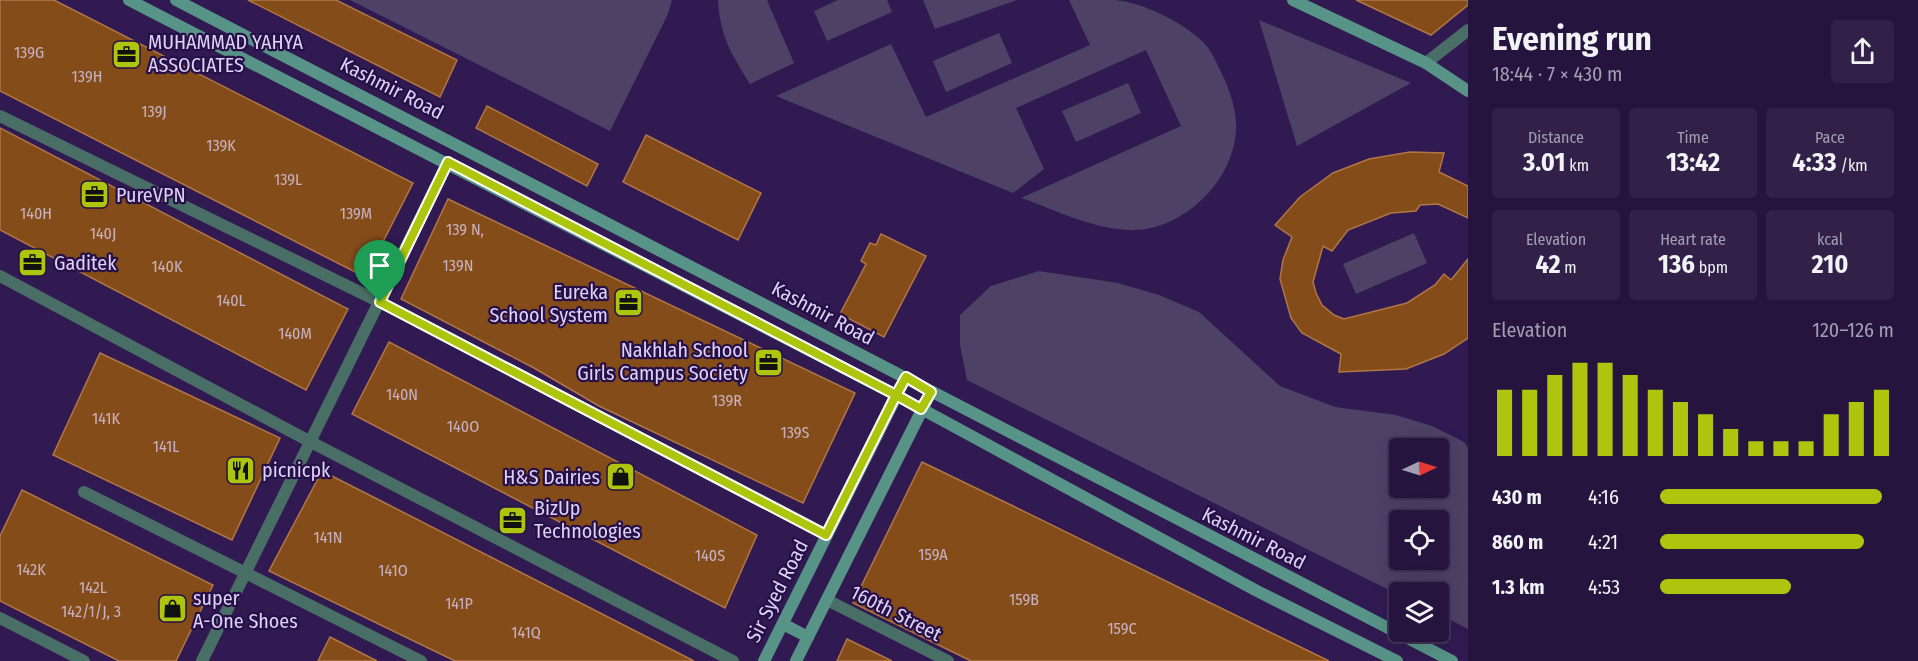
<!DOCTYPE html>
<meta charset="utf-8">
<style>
:root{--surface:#25143e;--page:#312149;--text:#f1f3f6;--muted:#a39eb0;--line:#423358;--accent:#adc60d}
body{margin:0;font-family:"Fira Sans Condensed",sans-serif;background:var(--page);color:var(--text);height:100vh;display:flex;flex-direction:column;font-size:22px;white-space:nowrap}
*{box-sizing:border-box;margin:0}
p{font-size:20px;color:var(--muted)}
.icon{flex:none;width:33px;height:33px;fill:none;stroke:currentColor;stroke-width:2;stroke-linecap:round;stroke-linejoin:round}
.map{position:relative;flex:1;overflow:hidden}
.sheet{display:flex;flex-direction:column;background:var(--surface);width:450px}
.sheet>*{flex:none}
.needle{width:39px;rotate:86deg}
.fabs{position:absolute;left:1389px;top:438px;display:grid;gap:12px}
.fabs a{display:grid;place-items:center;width:60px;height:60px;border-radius:6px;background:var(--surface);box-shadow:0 6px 24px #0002,0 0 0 2px var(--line);font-size:30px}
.pin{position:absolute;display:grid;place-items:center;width:51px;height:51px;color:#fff;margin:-62px -26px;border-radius:50% 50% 50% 0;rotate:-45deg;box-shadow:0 0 6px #0007}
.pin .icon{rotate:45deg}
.round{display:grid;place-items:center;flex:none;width:63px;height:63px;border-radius:6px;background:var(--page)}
.overview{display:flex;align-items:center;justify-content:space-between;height:102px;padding:0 24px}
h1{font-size:33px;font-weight:700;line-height:45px}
.figures{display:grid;grid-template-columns:repeat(3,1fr);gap:9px;height:102px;padding:6px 24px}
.figures div{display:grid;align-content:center;border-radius:6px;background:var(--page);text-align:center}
.figures b{font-size:26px;font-weight:700}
.figures small{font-size:16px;font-weight:400}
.figures p{font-size:16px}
.chart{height:168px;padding:12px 24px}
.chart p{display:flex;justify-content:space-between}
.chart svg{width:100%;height:108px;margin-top:6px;stroke:var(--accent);stroke-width:6}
ul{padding:0 24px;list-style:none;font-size:20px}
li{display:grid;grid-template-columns:96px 72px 1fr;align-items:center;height:45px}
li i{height:15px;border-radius:8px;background:var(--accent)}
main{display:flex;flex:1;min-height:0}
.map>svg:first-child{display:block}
.green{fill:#4d4166;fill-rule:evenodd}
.building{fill:#844c19;stroke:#b17646;stroke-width:1.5}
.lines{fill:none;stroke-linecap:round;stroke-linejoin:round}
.street{stroke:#496e65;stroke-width:12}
.secondary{stroke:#579487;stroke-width:12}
.route-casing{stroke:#fff;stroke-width:12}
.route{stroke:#adc60d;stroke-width:8}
.labels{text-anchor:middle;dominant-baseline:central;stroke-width:4.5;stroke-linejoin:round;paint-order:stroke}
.number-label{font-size:16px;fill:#c7b1c0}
.poi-label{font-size:20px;fill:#ddd3f7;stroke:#270f47;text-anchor:start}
.street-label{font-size:20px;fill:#ddd3f7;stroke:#270f47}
</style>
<main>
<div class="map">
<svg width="1468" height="661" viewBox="0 0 1468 661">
<rect width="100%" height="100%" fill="#311a52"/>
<g class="green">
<path d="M350,0H672L668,14L610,131Z"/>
<path d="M718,0H767L794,63L750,84C731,54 720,36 718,0Z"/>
<path d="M838,0H887L892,12L827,41L814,11Z"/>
<path d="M923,0H1017L935,29Z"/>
<path d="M1069,0C1084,0 1100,0 1115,0C1144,3 1183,22 1204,43C1212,51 1217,64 1222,74C1229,88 1235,106 1236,122C1239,177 1184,232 1130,230C1092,229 1056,210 1021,198L1181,126L1146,50L1016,108L1044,169L1013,193L776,96L891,44L926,117L1090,45Z"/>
<path d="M1259,20L1411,83L1297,146Z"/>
<path d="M999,33L1012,63L946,92L933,61Z"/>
<path d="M1128,83L1141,113L1076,142L1062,111Z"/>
<path d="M1414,233L1427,263L1356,294L1343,264Z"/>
<path d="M1039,271L1118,283L1159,295L1199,312L1280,386L1335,407L1396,415L1432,426L1464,442L1468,448V629L1439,614L1438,592L1399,595L967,380L960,345V315L991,286ZM1400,448H1438V488H1400ZM1400,520H1438V560H1400Z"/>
</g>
<g class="building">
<path d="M0,0H54L413,183L365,277L0,91Z"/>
<path d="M248,0H336L457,60L440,97Z"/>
<path d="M1356,0H1468V5L1431,35Z"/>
<path d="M487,106L598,164L587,186L476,128Z"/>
<path d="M0,128L348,309L306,390L0,230Z"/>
<path d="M646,135L761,193L738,240L623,182Z"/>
<path d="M1410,152L1444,153L1439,172L1468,186V218L1438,204L1420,205L1416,211L1391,213L1348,230L1332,251L1323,246L1313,282L1316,293L1322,305L1334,315L1344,319L1407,303L1435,285L1444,274L1451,280L1468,259V338L1444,354L1406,369L1339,372L1341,354L1302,333L1291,318L1280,279L1283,260L1292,237L1275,225L1300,197L1333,173L1369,159Z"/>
<path d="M448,199L855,393L803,503L599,406L534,368L401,299Z"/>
<path d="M881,234L926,256L884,337L840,314L866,264L861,261L870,243L876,245Z"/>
<path d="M389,342L757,535L725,608L352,414Z"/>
<path d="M100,353L280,438L232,540L53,455Z"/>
<path d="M922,462L1013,506L1329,661H971L853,603Z"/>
<path d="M322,471L387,504L694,661H455L269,571Z"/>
<path d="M22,490L213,585L176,661H119L0,601V536Z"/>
<path d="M330,637L377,661H318Z"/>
<path d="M847,639L892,661H837Z"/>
</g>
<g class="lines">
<g class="street">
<path d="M1426,63L1468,30"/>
<path d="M0,116L380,302L827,535"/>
<path d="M0,276L309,441L733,661"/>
<path d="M84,492L421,661"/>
<path d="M827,600L948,661"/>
<path d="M0,618L84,661"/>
<path d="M202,661L448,162"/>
</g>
<g class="secondary">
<path d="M129,0L896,395L1257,591L1397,661"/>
<path d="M176,0L1452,661"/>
<path d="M1293,0L1426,63L1468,91"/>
<path d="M783,624L808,637"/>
<path d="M764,661L906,377"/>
<path d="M796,661L931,392"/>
</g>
</g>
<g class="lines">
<defs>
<path id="route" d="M380,302L448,162L896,395L921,409L931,392L906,377L896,395L826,535L380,302"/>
</defs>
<use href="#route" class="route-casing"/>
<use href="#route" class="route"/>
</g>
<defs>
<symbol id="office-square" viewBox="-11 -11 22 22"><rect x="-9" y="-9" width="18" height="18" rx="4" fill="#adc60d" stroke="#270f47"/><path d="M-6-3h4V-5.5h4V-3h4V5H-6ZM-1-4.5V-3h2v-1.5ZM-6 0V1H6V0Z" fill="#111"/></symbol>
<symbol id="restaurant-square" viewBox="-11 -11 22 22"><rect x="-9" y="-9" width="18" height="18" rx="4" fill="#adc60d" stroke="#270f47"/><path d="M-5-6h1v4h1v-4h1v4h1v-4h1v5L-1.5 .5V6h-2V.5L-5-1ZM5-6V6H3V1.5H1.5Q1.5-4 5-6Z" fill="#111"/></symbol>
<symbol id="shop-square" viewBox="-11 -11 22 22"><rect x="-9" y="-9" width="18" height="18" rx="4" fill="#adc60d" stroke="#270f47"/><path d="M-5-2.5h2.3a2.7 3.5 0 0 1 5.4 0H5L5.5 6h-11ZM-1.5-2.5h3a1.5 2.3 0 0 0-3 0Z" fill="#111"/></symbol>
</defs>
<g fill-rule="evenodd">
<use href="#office-square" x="110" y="38" width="33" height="33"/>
<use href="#office-square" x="78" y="178" width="33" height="33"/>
<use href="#office-square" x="16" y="246" width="33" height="33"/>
<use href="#office-square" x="612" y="286" width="33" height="33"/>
<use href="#office-square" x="752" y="346" width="33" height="33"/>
<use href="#restaurant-square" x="224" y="454" width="33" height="33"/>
<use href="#shop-square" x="604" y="460" width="33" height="33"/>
<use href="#office-square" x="496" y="504" width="33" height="33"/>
<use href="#shop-square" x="156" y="592" width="33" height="33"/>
</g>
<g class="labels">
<g class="number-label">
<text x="29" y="52">139G</text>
<text x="87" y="76">139H</text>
<text x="154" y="111">139J</text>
<text x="221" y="145">139K</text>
<text x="288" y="179">139L</text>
<text x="36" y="213">140H</text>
<text x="356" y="213">139M</text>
<text x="465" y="229">139 N,</text>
<text x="103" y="233">140J</text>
<text x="458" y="265">139N</text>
<text x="167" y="266">140K</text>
<text x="231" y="300">140L</text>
<text x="295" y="333">140M</text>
<text x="402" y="394">140N</text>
<text x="727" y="400">139R</text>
<text x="106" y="418">141K</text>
<text x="463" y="426">140O</text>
<text x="795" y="432">139S</text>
<text x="166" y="446">141L</text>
<text x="328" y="537">141N</text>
<text x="933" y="554">159A</text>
<text x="710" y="555">140S</text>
<text x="31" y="569">142K</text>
<text x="393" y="570">141O</text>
<text x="93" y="587">142L</text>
<text x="1024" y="599">159B</text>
<text x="459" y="603">141P</text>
<text x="91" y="611">142/1/J, 3</text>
<text x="1122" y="628">159C</text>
<text x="526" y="632">141Q</text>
</g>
<g class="poi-label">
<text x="148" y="42">MUHAMMAD YAHYA<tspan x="148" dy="23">ASSOCIATES</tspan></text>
<text x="116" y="195">PureVPN</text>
<text x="54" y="263">Gaditek</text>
<text x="608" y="292" text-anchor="end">Eureka<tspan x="608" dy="23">School System</tspan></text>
<text x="748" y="350" text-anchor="end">Nakhlah School<tspan x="748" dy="23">Girls Campus Society</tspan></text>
<text x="262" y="470">picnicpk</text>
<text x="600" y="477" text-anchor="end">H&amp;S Dairies</text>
<text x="534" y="508">BizUp<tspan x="534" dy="23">Technologies</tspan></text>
<text x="193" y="598">super<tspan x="193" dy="23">A-One Shoes</tspan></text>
</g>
<g class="street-label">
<text transform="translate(392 88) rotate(27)">Kashmir Road</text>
<text transform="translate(823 313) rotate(28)">Kashmir Road</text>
<text transform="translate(1254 538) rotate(27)">Kashmir Road</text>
<text transform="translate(777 591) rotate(-63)">Sir Syed Road</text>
<text transform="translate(896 613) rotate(27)">160th Street</text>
</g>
</g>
</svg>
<div class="fabs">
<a><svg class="needle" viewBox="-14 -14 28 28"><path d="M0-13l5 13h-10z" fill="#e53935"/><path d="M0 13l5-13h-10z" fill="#a39eb0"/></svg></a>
<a><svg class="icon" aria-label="locate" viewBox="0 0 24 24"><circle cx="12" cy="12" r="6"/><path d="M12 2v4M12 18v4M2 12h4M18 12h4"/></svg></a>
<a><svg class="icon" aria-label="layers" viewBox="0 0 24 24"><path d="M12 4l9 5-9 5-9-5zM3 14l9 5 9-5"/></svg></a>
</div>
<div class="pin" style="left:380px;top:302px;background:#1e9e55"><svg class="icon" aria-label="arrive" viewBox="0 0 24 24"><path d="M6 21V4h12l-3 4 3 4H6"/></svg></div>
</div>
<section class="sheet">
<div class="overview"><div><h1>Evening run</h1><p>18:44 · 7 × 430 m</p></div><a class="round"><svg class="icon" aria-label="share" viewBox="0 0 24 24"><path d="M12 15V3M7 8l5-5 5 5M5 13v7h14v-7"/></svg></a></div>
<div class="figures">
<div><p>Distance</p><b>3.01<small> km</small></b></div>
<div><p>Time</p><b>13:42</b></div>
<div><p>Pace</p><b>4:33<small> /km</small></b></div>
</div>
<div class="figures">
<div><p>Elevation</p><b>42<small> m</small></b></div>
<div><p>Heart rate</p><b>136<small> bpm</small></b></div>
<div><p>kcal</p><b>210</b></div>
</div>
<div class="chart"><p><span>Elevation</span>120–126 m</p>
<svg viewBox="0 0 160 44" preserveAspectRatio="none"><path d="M5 44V17M15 44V17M25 44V11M35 44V6M45 44V6M55 44V11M65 44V17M75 44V22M85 44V27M95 44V33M105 44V38M115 44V38M125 44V38M135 44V27M145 44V22M155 44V17"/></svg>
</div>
<ul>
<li><b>430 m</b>4:16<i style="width:95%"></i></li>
<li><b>860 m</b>4:21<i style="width:87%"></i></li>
<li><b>1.3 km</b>4:53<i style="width:56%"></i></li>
</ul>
</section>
</main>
